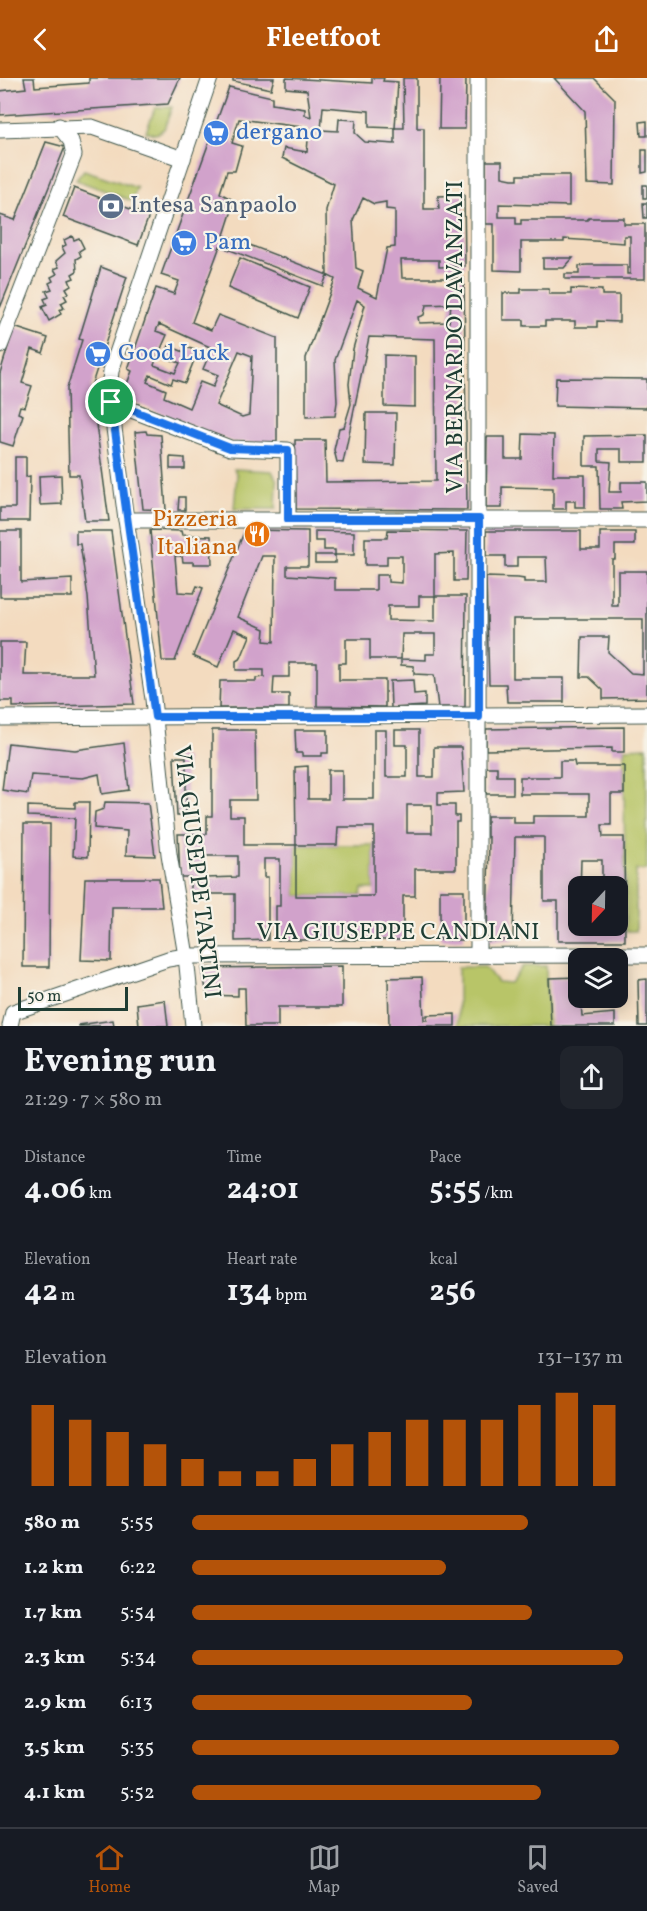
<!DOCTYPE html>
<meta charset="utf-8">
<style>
:root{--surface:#171b24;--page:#20242c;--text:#f1f3f6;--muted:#9ea1a6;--line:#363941;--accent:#b45309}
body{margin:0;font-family:Vollkorn,serif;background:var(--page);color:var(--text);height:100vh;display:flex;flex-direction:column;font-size:22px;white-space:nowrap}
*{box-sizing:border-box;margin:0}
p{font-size:20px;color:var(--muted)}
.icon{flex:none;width:33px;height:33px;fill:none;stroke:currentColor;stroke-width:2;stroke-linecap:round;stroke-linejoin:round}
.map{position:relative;height:948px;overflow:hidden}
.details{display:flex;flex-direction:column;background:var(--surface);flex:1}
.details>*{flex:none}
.needle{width:39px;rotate:202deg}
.fabs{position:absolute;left:568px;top:798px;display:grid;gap:12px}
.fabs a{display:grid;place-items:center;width:60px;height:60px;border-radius:12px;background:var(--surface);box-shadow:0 3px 15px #0003;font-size:30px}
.scale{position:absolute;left:18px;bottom:15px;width:110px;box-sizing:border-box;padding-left:6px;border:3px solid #1f3d34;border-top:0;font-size:16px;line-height:21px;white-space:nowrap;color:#1f3d34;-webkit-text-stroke:4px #f7f3e8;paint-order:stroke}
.pin{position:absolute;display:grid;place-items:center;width:51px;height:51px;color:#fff;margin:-26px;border:3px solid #fff;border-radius:50%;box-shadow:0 2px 6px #0007}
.round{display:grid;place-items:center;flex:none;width:63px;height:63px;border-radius:12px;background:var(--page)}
.overview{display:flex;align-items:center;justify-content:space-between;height:102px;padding:0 24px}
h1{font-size:33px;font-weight:700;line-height:45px}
.figures{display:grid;grid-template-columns:repeat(3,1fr);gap:9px;height:102px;padding:6px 24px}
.figures div{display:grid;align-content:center}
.figures b{font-size:30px;font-weight:700}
.figures small{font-size:16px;font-weight:400}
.figures p{font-size:16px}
.chart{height:168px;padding:12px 24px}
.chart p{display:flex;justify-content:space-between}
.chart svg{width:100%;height:108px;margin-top:6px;stroke:var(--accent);stroke-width:6}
ul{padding:0 24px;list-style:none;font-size:20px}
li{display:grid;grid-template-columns:96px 72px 1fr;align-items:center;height:45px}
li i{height:15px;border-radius:8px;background:var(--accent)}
header{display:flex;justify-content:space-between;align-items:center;height:78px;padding:0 24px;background:var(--accent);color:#fff;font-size:27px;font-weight:700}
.menu{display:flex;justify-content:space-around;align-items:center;height:84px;border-top:2px solid var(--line);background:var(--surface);font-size:16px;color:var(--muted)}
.menu a{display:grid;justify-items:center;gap:3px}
.menu .selected{color:var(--accent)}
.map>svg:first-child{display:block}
.green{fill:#b8c567;stroke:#6c814e;stroke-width:1.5}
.building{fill:#d1a2cb;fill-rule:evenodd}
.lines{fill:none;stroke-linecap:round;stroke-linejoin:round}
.minor-casing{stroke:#3f5549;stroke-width:17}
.minor{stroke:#fff;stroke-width:15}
.route-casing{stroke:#fff;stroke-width:12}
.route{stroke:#1a73e8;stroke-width:8}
.labels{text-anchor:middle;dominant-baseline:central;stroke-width:4.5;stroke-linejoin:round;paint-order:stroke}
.shop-label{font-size:24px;fill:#366cbe;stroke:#f7f3e8;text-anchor:start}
.service-label{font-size:24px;fill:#4e5e75;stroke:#f7f3e8;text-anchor:start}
.street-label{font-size:24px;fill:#1f3d34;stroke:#f7f3e8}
.food-label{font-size:24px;fill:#c56008;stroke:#f7f3e8;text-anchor:end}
</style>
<header><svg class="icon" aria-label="back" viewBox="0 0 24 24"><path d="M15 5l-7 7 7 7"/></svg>Fleetfoot<svg class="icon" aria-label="share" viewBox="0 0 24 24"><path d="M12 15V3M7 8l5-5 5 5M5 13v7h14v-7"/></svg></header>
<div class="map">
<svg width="647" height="948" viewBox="0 0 647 948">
<rect width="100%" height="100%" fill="#f7f3e8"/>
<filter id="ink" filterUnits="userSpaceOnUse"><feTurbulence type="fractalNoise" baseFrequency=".0167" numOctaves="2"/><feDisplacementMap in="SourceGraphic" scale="12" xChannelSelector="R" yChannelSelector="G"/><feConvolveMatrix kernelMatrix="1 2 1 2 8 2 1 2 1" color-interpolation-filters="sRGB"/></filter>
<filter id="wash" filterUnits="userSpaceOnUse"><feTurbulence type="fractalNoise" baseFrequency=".008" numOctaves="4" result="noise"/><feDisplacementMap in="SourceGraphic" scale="24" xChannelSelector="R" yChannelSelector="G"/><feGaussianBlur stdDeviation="1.35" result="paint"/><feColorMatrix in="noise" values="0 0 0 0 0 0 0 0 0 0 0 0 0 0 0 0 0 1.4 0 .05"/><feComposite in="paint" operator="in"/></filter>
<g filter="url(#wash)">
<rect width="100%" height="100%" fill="#f3dbbf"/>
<g class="green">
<path d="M172,29L164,51L156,56L146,54L155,30Z"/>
<path d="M84,92L137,110L132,123L76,102Z"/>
<path d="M234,391L272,393L277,403L276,431H234L237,397Z"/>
<path d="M647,669V792H636V853H625L624,670Z"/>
<path d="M296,767H374V811H362L361,818H296Z"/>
<path d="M523,888H546L548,948H458V889H485L497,904L510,905Z"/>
</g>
<g id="blocks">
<g class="building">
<path d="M24,0H34L35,9L89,5V0H180L168,26L0,37V13L26,10Z"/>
<path d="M233,0H274L271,11L233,3Z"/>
<path d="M286,0L372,5V0H384L383,3L398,4L395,50H404L403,0H417V50H424V131H439L438,118L464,117L465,188L439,189V182H401L402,200H464L467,432L296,431L295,362H325L326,404L436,403L435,261L369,259L343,385L337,384L334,372L339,350L344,349L351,326L349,306L353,271L365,227L357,222L335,282L337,324L335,338L306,339V280L335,201L327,197L323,208L220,168L192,244L211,252L218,237L277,260V364H233L128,322L125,311L132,293L128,291L156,210L174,216L179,203L161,197L229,9L272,19V26L305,31V37L311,39L307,12L286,10ZM323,29L369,33V49L395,50V66L365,64L355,55L356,42L339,41L338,53L321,52ZM239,41L309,50L307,74L284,70L282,80L334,106L326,132L327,197L224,157L235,123L220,115L227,93H235L242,68L232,65ZM363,120L374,126L386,124V131L395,132V169L387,170L377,219L358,210L363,193L356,190L353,142ZM451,226L449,244L419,245L418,239L424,237L426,227ZM159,246L212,270L203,291L218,297L213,309L200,304L189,330L164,319L166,312L147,304L150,297L171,306L173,301L185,305L195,280L198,281L200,274L186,269L184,274L169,268L164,279L180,285L175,295L154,287L167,257L156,253ZM239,273L252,278L249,337L242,339L216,327Z"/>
<path d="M440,0H466L465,51H439Z"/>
<path d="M554,0H594L615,21L614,107L587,106L585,33Z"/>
<path d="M647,43V58H641L640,44Z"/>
<path d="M46,64L65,69L0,230V137L15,142Z"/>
<path d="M642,72H647V94L642,95Z"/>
<path d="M486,83H502V99L512,101H518V97H569V128L499,126V139H516V146H521V142H588V140H624V146H645V201H565V196H579V188L587,187H627V196H630V158H624V165L564,161V164H521V193L494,192V146H486Z"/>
<rect x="643" y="107" width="4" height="13"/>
<path d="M74,110L149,138L138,167L63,139Z"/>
<path d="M643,125H647V140H644Z"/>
<path d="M72,158L74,162L79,160L84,170L79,173L81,178L76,181L77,193L72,196L74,200L69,202L71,207L66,210L69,215L64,217L67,222L61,225L64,230L59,232L61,236L49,243L42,229L47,227L44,221L49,219L46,213L52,211L49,205L53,203L51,199L57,196L54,191L59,189L56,183L65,175L62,169L66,167L64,162Z"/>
<path d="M240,180L310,209L298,240L228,210Z"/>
<path d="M543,180H573L564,190H543Z"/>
<path d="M101,189L127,199L91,309L109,443H85L79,397H69L67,310L82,262L79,261Z"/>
<path d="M521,211H549V216H571V211L602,212V217H619V244L597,243V249H575V243H545V248H524V242H503V215H521Z"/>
<path d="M14,249L48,260L43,275L32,271L22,305L32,308L25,329L20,328L18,335L23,337L13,368L0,364V295Z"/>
<path d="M384,277L415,278V329L384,328Z"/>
<path d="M556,300L647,301V330L555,328Z"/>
<path d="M366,335H396L395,387L365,386Z"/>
<path d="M146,353L147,356L161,357L166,432L143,431L135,354Z"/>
<path d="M523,356L554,357L553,397H585V429H575V423H566V431H553V410L502,409V430H486L487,359H505V381H522Z"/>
<path d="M647,357V384H621V371H599V383L611,384L609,414H621V404H647V423L621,424L622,431H600L599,388H584V358Z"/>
<path d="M15,379H26V399L30,398L29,443H0V430H15Z"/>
<path d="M170,379L185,380V391H170Z"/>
<path d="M61,397L62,426L40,427L39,398Z"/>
<path d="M179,419H185V432H178Z"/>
<path d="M150,452L181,453L182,457L211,458L212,486H194V484H183L182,478H175L178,514L194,515L197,508L203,510L175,583H162Z"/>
<path d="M245,452L308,453V488H287V497L335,500V512H376V497H388V504L402,505V478H387V487H365V460H387L388,452L467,453L466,503H454V475L435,476V518H466L465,629H438L434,597L414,596V588L401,587V581H370V561H346V585H339V602H385V629L317,628V585H289V599H274L273,616H289V630H219L220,603H256V600L264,599V592H236V583L241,580L250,558L234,551L218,589L193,578ZM262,478H275L274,564L264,563L265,551L238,539ZM419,518H435V543L388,542V528H419ZM402,556H435V576H426V582L401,581Z"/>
<path d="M0,453H21V504L72,501V519H0Z"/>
<path d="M76,453H111L134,626L13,629V623H0V564H26L24,597H94L88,519L80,466H76Z"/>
<path d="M315,453L354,454V477H335V472H324V463H315Z"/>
<path d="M486,453H581V471H600V454H635V467H615V481H612V528H618V493H647V620L603,621V612L589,599H581L582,559H609L608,574L631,595L643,596V541H513V600H564V624H507L506,606H489L486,499L518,500L524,501V504H547L546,479H517V489H505V478H486Z"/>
<rect x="315" y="477" width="20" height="8"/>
<path d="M413,602L414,616L425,615V628L391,630L390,603Z"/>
<path d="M624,649V674H612V670L486,672V651Z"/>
<path d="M212,652H255L256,722H230V738H244V767H296L295,689L308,688V721H328V692H342V721H374V652H386V699H407V667H395V652H419V699H434V669H461L464,714L438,715V727H455V738H459V744H456V791H415V818H403V862H276V828H280V781H264V799H268V862L235,863V816H190V799H180L178,756H207V738H212ZM407,727H432V755H407ZM338,749H374V818H296V767H337ZM205,778H238V799L205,800Z"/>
<path d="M295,652H328V675H322V678H302V675H296Z"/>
<path d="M8,665L75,672L124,665L129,712L102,716L99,696L83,700L31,697L28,716L2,712Z"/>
<path d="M174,679H186V738H177Z"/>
<path d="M560,683H574L575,688H624V716H611V747H602L603,759H624L625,863H558V823H544V759H515L513,862L487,863L489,759H487V738H513V745H533V738H589V716H520V699H560ZM581,782H602V808H618V848H579Z"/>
<path d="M486,689H497V698H513V716H486Z"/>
<path d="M75,724H89L88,779L73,778L75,740L28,738V728L75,730Z"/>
<path d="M105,724L148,725L155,778L126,777L127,753L94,750L95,734L104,731Z"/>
<path d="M24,746H50L49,889H23Z"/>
<path d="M85,800H159L162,829H112L111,883L81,882Z"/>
<rect x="440" y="812" width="24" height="50"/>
<path d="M342,888V929H278V948H246L245,910H238V918L207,917L202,890Z"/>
<path d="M422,899L424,942H427V937L455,936V948H389L388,900Z"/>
<path d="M579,899L582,938L615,935V948H551L549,900Z"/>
<path d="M647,901V948H639L638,902Z"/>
<path d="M165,922L168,948H139L137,926Z"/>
<path d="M113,942L114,948H79V947Z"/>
</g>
</g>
</g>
<g filter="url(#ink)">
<use href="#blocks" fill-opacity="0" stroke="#3f5549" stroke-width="1.5"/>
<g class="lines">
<defs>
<g id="minor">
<path d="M478,0V877"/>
<path d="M0,52L92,49L183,81"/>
<path d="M0,268L74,77L71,63L59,48"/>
<path d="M111,324L230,370L288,372V441"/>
<path d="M126,442H647"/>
<path d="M0,640L647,636"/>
<path d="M10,948L13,934L168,881L186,878L647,877"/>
<path d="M193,948L186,878L169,776L153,621L126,442L109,312L111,293L210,0"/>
</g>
</defs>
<use href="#minor" class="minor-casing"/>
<use href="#minor" class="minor"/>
</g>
</g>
<g class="lines" filter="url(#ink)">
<defs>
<path id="route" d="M111,324L230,370L288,372V441H479V639H155Z"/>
</defs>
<use href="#route" class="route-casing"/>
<use href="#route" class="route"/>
</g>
<defs>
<symbol id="supermarket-disc" viewBox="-11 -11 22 22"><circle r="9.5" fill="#3f7fe0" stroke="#f7f3e8"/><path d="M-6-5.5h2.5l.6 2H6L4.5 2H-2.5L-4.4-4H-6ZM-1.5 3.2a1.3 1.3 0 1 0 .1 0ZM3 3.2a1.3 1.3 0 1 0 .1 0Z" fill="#fff"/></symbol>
<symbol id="bank-disc" viewBox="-11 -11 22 22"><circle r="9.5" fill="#5c6f8a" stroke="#f7f3e8"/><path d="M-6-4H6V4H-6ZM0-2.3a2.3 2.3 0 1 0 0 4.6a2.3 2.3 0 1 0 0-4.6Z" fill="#fff"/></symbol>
<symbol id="restaurant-disc" viewBox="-11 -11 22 22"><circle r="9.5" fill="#e8710a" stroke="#f7f3e8"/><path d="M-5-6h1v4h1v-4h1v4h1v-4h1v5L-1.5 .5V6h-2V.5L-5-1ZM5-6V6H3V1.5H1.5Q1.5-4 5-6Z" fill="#fff"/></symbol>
</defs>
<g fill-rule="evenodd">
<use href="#supermarket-disc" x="201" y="40" width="30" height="30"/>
<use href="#bank-disc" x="96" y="113" width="30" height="30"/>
<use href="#supermarket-disc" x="169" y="150" width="30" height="30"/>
<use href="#supermarket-disc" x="83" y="261" width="30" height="30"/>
<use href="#restaurant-disc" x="242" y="441" width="30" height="30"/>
</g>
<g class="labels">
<g class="shop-label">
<text x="236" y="55">dergano</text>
<text x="204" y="165">Pam</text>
<text x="118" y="276">Good Luck</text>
</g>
<g class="service-label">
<text x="130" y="128">Intesa Sanpaolo</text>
</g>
<g class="street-label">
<text transform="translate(456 259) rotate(-90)">VIA BERNARDO DAVANZATI</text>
<text transform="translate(196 794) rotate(83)">VIA GIUSEPPE TARTINI</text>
<text x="398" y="855">VIA GIUSEPPE CANDIANI</text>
</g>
<g class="food-label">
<text x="238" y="442">Pizzeria<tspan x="238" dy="28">Italiana</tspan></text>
</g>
</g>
</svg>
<div class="fabs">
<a><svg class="needle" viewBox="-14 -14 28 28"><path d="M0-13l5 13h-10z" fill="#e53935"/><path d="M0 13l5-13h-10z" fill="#9ea1a6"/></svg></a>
<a><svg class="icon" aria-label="layers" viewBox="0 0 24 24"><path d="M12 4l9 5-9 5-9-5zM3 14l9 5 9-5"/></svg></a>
</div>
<div class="scale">50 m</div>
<div class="pin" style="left:111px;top:324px;background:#1e9e55"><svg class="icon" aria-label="arrive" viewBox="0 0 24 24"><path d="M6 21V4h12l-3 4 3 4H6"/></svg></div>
</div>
<section class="details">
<div class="overview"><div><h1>Evening run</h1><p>21:29 · 7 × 580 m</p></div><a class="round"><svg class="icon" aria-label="share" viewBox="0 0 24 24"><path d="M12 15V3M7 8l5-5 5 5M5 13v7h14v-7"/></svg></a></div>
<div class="figures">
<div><p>Distance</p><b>4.06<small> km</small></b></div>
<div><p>Time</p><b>24:01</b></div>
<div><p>Pace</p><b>5:55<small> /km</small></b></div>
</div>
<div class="figures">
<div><p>Elevation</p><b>42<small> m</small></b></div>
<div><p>Heart rate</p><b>134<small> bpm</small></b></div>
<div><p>kcal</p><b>256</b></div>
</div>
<div class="chart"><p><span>Elevation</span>131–137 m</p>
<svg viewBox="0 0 160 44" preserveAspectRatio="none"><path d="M5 44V11M15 44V17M25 44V22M35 44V27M45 44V33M55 44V38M65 44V38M75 44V33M85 44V27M95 44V22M105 44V17M115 44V17M125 44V17M135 44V11M145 44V6M155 44V11"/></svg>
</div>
<ul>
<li><b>580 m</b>5:55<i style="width:78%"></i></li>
<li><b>1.2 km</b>6:22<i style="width:59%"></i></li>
<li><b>1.7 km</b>5:54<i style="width:79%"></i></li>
<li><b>2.3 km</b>5:34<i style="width:100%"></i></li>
<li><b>2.9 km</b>6:13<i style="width:65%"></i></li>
<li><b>3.5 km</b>5:35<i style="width:99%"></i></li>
<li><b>4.1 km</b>5:52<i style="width:81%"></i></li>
</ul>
</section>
<nav class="menu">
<a class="selected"><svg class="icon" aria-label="home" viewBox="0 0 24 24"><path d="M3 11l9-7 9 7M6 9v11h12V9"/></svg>Home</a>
<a><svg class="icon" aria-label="map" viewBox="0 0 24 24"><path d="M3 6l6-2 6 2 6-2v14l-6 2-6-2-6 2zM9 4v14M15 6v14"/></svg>Map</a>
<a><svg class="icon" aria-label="saved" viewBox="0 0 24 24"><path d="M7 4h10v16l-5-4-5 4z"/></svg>Saved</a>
</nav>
